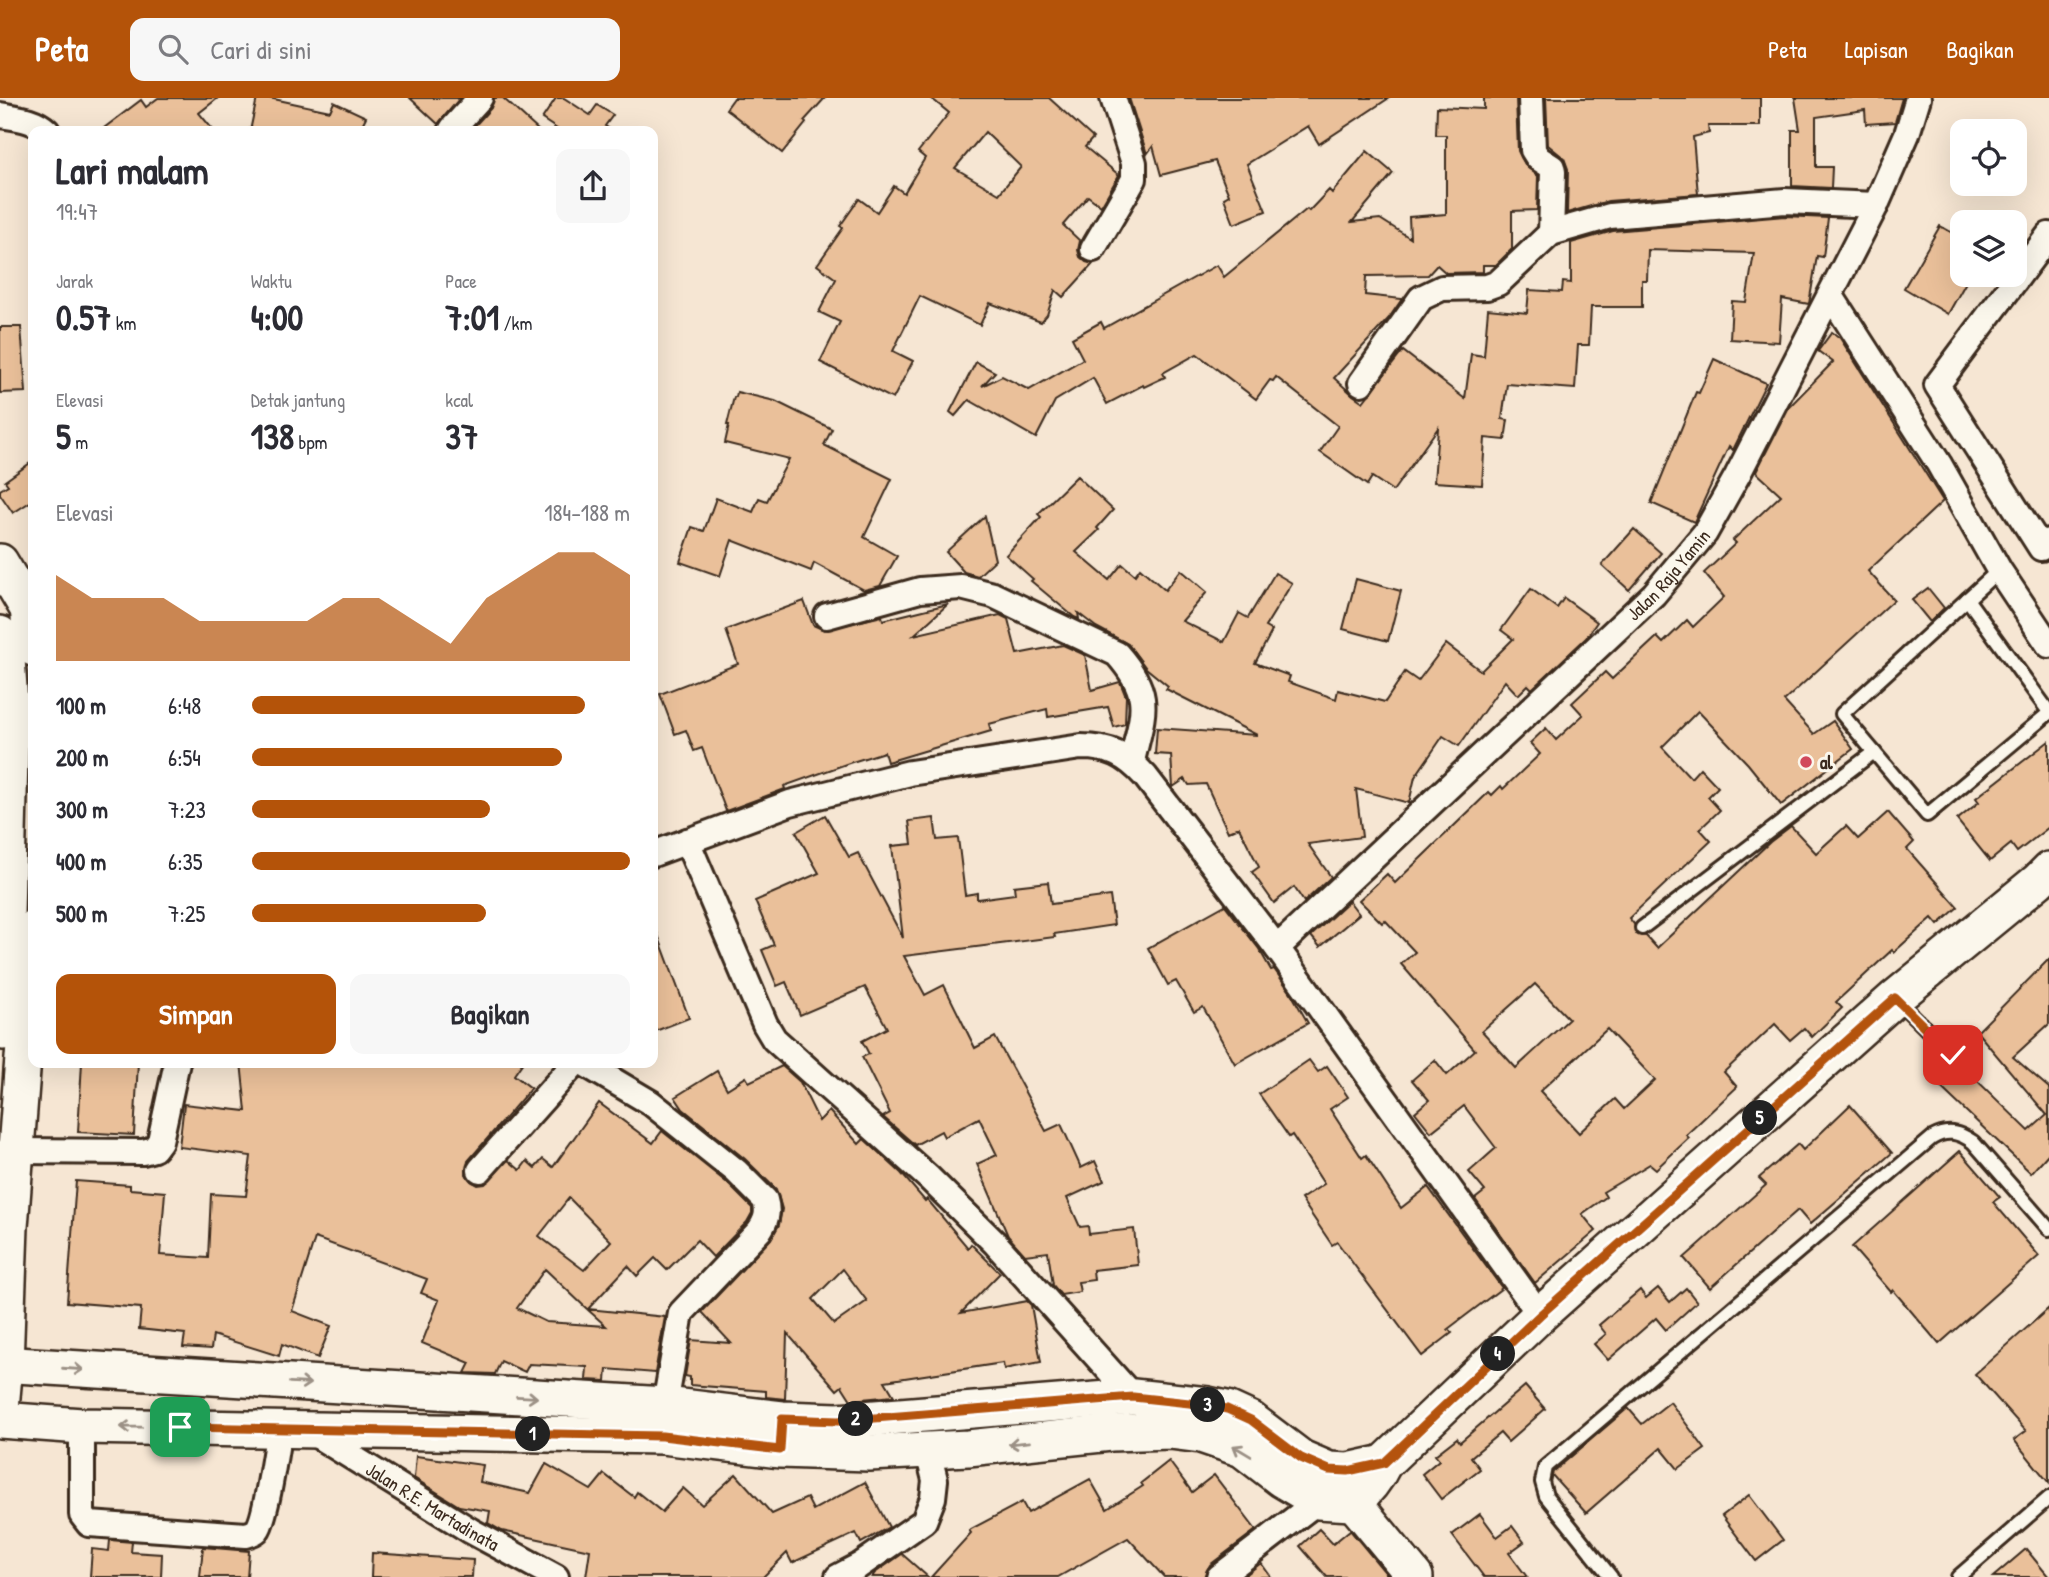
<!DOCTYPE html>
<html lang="id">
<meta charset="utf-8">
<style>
:root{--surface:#fff;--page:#f7f7f7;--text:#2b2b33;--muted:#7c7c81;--accent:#b45309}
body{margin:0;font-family:"Patrick Hand",sans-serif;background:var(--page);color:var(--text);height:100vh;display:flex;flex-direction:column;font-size:26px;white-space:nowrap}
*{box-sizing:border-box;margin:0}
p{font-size:23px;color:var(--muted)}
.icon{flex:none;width:38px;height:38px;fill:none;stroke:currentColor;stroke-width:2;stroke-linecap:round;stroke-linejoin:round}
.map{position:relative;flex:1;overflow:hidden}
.drawer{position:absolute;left:28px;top:28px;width:630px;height:942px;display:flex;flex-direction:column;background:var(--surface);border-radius:14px;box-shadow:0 7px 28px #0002}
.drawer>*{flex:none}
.tools{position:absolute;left:1950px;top:21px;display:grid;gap:14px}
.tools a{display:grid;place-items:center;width:77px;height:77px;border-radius:14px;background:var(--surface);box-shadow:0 7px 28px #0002;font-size:35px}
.pin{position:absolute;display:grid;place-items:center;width:60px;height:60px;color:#fff;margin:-30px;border-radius:14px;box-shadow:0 4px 10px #0006}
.km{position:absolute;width:35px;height:35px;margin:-18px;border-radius:50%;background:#222;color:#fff;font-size:19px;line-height:35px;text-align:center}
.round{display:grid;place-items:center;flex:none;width:74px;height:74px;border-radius:14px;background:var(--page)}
.overview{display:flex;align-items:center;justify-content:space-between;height:119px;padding:0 28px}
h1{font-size:38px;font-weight:700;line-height:52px}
.stats{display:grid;grid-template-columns:repeat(3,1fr);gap:10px;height:119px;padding:7px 28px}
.stats div{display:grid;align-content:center}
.stats b{font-size:35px;font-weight:700}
.stats small{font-size:19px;font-weight:400}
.stats p{font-size:19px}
.chart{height:196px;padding:14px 28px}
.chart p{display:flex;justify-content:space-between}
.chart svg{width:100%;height:126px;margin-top:7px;fill:var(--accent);opacity:.7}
.button{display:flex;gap:14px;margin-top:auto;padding:14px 28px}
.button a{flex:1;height:80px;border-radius:14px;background:var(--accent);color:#fff;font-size:28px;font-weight:700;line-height:80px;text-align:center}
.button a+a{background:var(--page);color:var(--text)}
ul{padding:0 28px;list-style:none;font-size:23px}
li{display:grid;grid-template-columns:112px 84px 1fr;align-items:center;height:52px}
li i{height:18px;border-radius:9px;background:var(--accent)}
header{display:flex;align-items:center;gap:42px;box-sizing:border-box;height:98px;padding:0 35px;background:var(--accent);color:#fff}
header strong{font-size:33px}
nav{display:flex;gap:38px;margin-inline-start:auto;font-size:24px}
.search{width:490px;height:63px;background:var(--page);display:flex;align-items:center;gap:18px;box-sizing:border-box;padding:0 24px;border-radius:14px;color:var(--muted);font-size:26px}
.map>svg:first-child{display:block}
.building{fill:#eac09a;stroke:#3b2a1e;stroke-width:2;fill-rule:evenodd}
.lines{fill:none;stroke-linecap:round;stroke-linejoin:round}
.lane-casing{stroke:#3b2a1e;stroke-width:18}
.street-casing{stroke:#3b2a1e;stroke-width:30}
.secondary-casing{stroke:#3b2a1e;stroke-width:40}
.lane{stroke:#fbf7ec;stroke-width:12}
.street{stroke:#fbf7ec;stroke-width:24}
.secondary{stroke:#fbf7ec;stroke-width:35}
.oneway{stroke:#9b9085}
.route-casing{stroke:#fff;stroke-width:14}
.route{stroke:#b45309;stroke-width:9}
.poi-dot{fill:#d1495b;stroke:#fbf7ec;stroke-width:2.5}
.labels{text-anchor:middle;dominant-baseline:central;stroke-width:6;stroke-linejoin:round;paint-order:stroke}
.street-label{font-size:19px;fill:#3b2a1e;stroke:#fbf7ec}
.poi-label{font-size:19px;font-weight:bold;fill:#3b2a1e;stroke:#fbf7ec;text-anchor:start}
</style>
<header>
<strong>Peta</strong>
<div class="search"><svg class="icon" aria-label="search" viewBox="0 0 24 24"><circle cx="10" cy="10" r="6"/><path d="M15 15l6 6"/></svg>Cari di sini</div>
<nav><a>Peta</a><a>Lapisan</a><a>Bagikan</a></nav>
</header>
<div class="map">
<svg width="2049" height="1479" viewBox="0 0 2049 1479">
<rect width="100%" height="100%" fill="#f6e6d3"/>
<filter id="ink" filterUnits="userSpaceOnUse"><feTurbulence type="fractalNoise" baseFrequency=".0143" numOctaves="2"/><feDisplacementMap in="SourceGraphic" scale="14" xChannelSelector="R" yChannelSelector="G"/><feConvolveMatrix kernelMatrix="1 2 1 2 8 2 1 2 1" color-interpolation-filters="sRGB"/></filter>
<g filter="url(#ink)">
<g class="building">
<path d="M158,0H218L199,15L214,33H100L141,2L146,9Z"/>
<path d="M257,0H269L330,13L334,4L366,19L359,33H250Z"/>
<path d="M410,0H460L438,26Z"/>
<path d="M494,0H503L539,33H470L491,10Z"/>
<path d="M556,0H564L590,17L597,7L613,17L605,28L613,33H560L542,21Z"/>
<path d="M734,0H825L804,23L806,25L782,55L726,11Z"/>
<path d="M931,0H1049L1093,40L1085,49L1119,77L1101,108L1088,98L1063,127L1080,143L1078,152L1080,159L1086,164L1093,166L1063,199L1055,192L1047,217L1041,224L990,205L980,227L920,198L893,253L913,263L893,301L820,264L840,224L819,214L836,181L817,167L843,130L840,128L859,101L877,114L894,88L904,95L925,60L918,54L949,15ZM985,34L1021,69L999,96L955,70Z"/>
<path d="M1129,0H1389L1319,46L1308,28L1247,66L1266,113L1234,126L1224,100L1229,97L1215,63L1161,77L1153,48L1147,56Z"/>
<path d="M1484,0H1516L1518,53L1526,68L1538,78L1537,112L1512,113V151L1496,167H1483V174L1446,175L1437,167L1428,177L1366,178L1365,197L1402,201L1389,220L1334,280L1353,297L1363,304L1403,253L1465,301L1471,256L1484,258L1488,211L1527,215L1529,192L1562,194L1563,184L1571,185V145L1613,133L1785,118L1828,120L1823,159L1817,158L1809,206L1782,201L1779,244L1730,241L1732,203L1746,204L1754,155L1648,152L1647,182H1642V209H1591L1589,247H1578L1575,291L1507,286L1502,321L1508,322L1505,342L1485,340L1482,387L1434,384L1438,330L1393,393L1372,379L1367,387L1320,354L1338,328L1276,279L1273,283L1270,282L1256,301L1197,256L1163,275L1165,279L1144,289L1143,287L1107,306L1093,280L1055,303L1036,340L969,302L955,318L950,314L976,264L995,274L982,288L1002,278L1029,292L1083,261L1072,240L1101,224L1104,230L1217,167L1224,179L1307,111L1309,113L1329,92L1332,95L1367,53L1393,75L1352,124L1380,121L1410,140L1409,119L1446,116V37H1436L1437,9L1484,11Z"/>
<path d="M1546,0H1760V28H1708L1709,35L1693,39L1698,96L1608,103L1567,115L1568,71L1564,60L1548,47Z"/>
<path d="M1795,0H1902L1895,24L1866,26L1865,12L1816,19V69H1832L1831,90L1792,88V32H1800Z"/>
<path d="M1940,128L1962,140V177H1970L1948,216L1904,190Z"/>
<path d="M0,229H21L26,294L0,295Z"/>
<path d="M1832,234L1840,240L1943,403L1868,473L1894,502L1784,603L1814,636L1833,623L1853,651L1781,707L1748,666L1698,613L1662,649L1691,680L1700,670L1718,689L1708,699L1720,712L1700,731L1711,743L1629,820L1634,826L1636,836L1646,838L1657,850L1770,744L1791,728L1816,755L1846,728L1858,741L1888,714L1914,744L1907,751L1958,809L1938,827L1932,820L1894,854L1892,852L1836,904L1842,910L1812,939L1804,930L1790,942L1775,926L1724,974L1737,989L1686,1037L1689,1040L1656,1071L1650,1066L1603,1094L1606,1099L1582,1116L1596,1133L1535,1185L1475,1101L1485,1093L1469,1074L1496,1050L1464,1008L1431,1034L1415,1014L1429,1002L1412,982L1435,962L1447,977L1475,952L1401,866L1415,854L1385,822L1382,825L1359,802L1387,776L1395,785L1489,694L1492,697L1501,688L1503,691L1540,656L1530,645L1546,630L1556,642L1583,617L1572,605L1605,574L1612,581L1657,539L1663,545L1687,522L1693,529L1724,499L1704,475L1736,445L1733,442L1781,397L1756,374L1789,309L1833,264L1818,253ZM1535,886L1569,921L1516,970L1482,933ZM1607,931L1655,982L1624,1011L1615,1001L1579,1035L1540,993Z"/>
<path d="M1714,261L1766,285L1733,352L1729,348L1694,424L1651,405L1696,294L1699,295Z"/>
<path d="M737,294L775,303L832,331L824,347L892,381L864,439L897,458L880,488L864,492L814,465L811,473L732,442L720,478L680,464L692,429L704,433L716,400L753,414L759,400L767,403L789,361L725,345L729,327H727L734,299H736Z"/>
<path d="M33,363V402L13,415L0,396V392L8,387L5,383Z"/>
<path d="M1077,378L1113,412L1097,430L1099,432L1076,454L1109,482L1122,466L1135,477L1140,470L1165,492L1181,472L1207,494L1182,523L1224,544L1239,515L1248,520L1275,475L1292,485L1265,529L1272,533L1255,565L1290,578L1288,584L1336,601L1338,592L1385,604L1405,574L1418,583L1446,546L1481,573L1513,541L1501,532L1531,491L1557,510L1564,500L1597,524L1586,540L1532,591L1528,587L1518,597L1505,583L1459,648L1443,638L1415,679L1409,705L1356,691L1362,739L1308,746L1331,779L1304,804L1294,789L1274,805L1252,774L1259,769L1239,729L1228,734L1206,686L1189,687L1185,681L1173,689L1171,657L1155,656L1157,630L1257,637L1166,591L1168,588L1146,570L1128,546L1096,529L1078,515L1079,521L1074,519L1031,483L1033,481L1006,457L1041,419L1038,416Z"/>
<path d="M985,418L995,462L978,478L964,474L946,454Z"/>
<path d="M1634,431L1661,455L1629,492L1602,467Z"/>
<path d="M1356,481L1401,493L1388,543L1343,531Z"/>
<path d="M1928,490L1944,510L1930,524L1912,502Z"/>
<path d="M804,503L813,527L824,532L882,518L883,522L948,506L914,537L1000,517L1008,521L1017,556L1063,547L1085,557L1092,592L1120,584L1126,599L1125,626L1114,629L1108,609L1048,619L1047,611L989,626L991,633L887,664L884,654L849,665L784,688L785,691L726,713L702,650L694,653L686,632L675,636L660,596L738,566L726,532Z"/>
<path d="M2049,643V729L2017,754L2011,746L1990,763L1957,722L1979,704L1976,700Z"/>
<path d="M825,717L849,759L858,755L903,840L892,748L912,746L909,723L934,720L937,742L958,740L965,797L977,795V801L1015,796L1014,788L1048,784L1051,806L1110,798L1114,827L1054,836L1055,839L904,858L925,897L944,887L975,950L995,939L1046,1033L1061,1026L1081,1070L1095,1063L1104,1083L1067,1100L1080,1129L1088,1128L1089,1136L1134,1131L1138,1167L1093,1172L1094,1182L1078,1184L1080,1194L1061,1197L1053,1187L1048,1154L1025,1157L1008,1138L977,1066L997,1057L979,1020L944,1039L941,1033L915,1047L883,1019L890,1015L862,959L869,956L862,943L887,930L865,889L800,917L786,884L777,888L762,852L774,847L755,803L819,775L796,734Z"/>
<path d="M1349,803L1359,816L1320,849L1311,838Z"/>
<path d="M1225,807L1259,851L1271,872L1274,871L1291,895L1308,925L1235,966L1203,909L1194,914L1176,883L1168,887L1148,850Z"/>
<path d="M653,829H655L689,920L653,934Z"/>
<path d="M2049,861V926L2013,959L2049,990V1055L2031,1075L1931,980L1947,963L1951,966L1958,964L2029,1033L2047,1017L1977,934Z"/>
<path d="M1309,962L1318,974L1327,968L1348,999L1330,1011L1362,1060L1366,1057L1401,1110L1428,1089L1502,1190L1448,1231L1452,1235L1422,1258L1337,1144L1332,1147L1301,1101L1324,1086L1292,1037L1289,1039L1259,996Z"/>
<path d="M82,964H138L134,1037L78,1034Z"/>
<path d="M241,964H523L514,977L531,990L468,1063L466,1076L471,1083L478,1087L485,1086L508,1062L520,1072L527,1063L535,1070L543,1061L553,1069L599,1005L653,1045L662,1033L726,1084L752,1110V1115L747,1124L713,1159L697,1142L667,1172L655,1160L637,1178L628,1168L588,1211L665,1219L655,1275L607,1271L606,1283L586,1282L587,1269L529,1266L525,1274L501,1263L495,1276L465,1275L470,1265L422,1245L439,1202L421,1195L427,1181L315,1140L292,1213L331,1228L318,1260L282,1246L279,1258L213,1237L211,1251L183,1249L185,1236L139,1231L141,1210L67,1204L76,1083L130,1087V1091L165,1094L160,1157L208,1160L211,1096L246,1098L251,1058L179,1049L184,1006L246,1013ZM569,1100L611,1143L584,1172L539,1138ZM545,1171L587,1211L606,1228L546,1224L517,1210Z"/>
<path d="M782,968L800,984L819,1023L829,1013L859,1046L864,1041L901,1075L925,1103L927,1101L968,1150L971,1146L1000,1175L961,1215L1027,1203L1031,1207L1041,1264L1004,1271L1003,1265L885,1283L894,1298L851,1302L842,1288L837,1292L787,1235L785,1301L766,1299V1293L690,1287V1279L685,1278L691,1242L731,1245L702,1214L771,1141L779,1127L782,1111L776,1091L745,1061L683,1011L675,999L717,973L727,991L746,979L749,984ZM843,1171L867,1203L834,1226L813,1201Z"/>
<path d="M1850,1007L1892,1055L1810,1126L1798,1112L1710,1190L1684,1160L1766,1087L1759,1080L1798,1046L1803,1052Z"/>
<path d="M1960,1053L2000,1099L1993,1104L2039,1158L1939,1246L1893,1192L1891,1194L1852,1149Z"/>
<path d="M1658,1190L1670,1204L1686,1190L1697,1204L1666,1232L1656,1220L1608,1262L1594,1246L1606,1236L1599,1227L1640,1192L1646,1200Z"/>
<path d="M2049,1210V1385L2014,1342L2026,1333L1975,1276Z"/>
<path d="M1525,1288L1545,1311L1508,1344L1500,1335L1471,1359L1480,1371L1441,1401L1422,1376L1439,1362L1435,1357L1457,1340L1460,1344Z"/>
<path d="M1670,1304L1705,1351L1678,1371L1661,1350L1586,1415L1552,1377L1553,1374L1628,1310L1642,1326Z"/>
<path d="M416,1358L483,1367L480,1384L530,1395L546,1366L591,1392L604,1376L634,1399L637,1394L662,1414L683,1390L702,1407L736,1376L772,1416L807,1400L813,1412L865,1384L889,1429L861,1445L856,1435L792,1465L787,1455L763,1479H586L590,1452L502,1433L488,1425L490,1413L459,1408L414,1380Z"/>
<path d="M1169,1363L1192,1394L1214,1377L1256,1432L1210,1467L1204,1479H1164L1128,1440L1058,1479H931L971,1435L969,1432L1022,1404L1028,1415L1090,1381L1107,1411L1143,1388L1141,1385Z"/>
<path d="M1749,1397L1783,1442L1756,1463L1722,1418Z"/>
<path d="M1480,1416L1497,1439L1512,1428L1524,1444L1509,1455L1527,1479H1484L1452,1437Z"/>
<path d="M1319,1431L1333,1446L1350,1432L1389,1479H1327L1300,1448Z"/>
<path d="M110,1442L132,1444L131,1454L162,1456L161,1479H90L92,1451L109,1453Z"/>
<path d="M203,1449L249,1453L247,1479H200Z"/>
<path d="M2026,1451L2049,1479H1993Z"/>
<path d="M372,1455L473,1462L472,1479H371Z"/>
<path d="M902,1456L928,1479H872L875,1475Z"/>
<path d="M1261,1465L1271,1479H1243Z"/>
</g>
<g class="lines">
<defs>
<g id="lane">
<path d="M1999,472L1842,616L1927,717L2049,615"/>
<path d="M1967,501L2049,614"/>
<path d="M1642,830L1874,654"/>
<path d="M1896,901L1953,957"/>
<path d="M1611,1479L1546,1398L1542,1384L1545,1369L1932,1040C1947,1031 1959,1034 1973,1044L2049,1131"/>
<path d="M1958,1479L2049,1400"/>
</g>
<g id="street">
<path d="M1531,0L1533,52L1538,60L1552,69L1553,74L1551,135"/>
<path d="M0,17C17,20 34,21 47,33"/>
<path d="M452,31L480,0"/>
<path d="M2049,137L1937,287L2041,450L2049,443"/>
<path d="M1093,151L1134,81V65L1113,0"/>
<path d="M1831,198L1939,366L1999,472L2049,547"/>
<path d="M1361,285L1421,200L1442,190L1487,189L1498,185L1551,135L1610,118L1785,103L1876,107"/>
<path d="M827,518L920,492L961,489L993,497L1117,556C1154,598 1143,614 1132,663"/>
<path d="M687,743L765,926L774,941L929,1080L995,1145L1133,1299"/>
<path d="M653,756L790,705L910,675L1081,649C1110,649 1126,657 1145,678L1277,850L1540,1217"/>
<path id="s1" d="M1277,850L1654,496L1705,435L1737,378L1876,107L1907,36L1918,0"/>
<path d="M582,964L651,1005L736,1073L765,1102C769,1115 766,1123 759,1133L681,1215L665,1307"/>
<path d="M16,1053L143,1054L154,1051L160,1043L177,964"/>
<path d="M480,1072L576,964"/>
<path d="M82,1328V1417L89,1426L246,1437C250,1436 254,1435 257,1432C266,1421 276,1349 279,1331"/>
<path id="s2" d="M310,1333L471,1433L556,1479"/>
<path d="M838,1479L859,1468L924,1423L933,1400L935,1382L931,1366L922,1353"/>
<path d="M1219,1479L1318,1403"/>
</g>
<g id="secondary">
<path d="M0,464L28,511L33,550"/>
<path d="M0,536L7,561L11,619L3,934"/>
<path d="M0,1266L665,1307L782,1321L838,1323L1133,1299L1208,1307L1227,1311L1251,1322L1301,1360L1329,1372L1348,1373L1384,1365"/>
<path d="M0,1321L5,1266L10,1129L33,830"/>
<path d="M0,1322L82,1328L662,1338L780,1352L869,1355L968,1350L1111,1335L1170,1333L1201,1337L1242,1351L1281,1381L1318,1403L1352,1405C1367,1393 1376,1382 1384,1365L1540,1217L1895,900L2038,783L2049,772"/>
<path d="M1339,1387L1415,1479"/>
</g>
</defs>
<use href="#lane" class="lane-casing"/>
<use href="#street" class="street-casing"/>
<use href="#secondary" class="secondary-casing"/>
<use href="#lane" class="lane"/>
<use href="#street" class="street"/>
<use href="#secondary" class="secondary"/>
</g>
<defs><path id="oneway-shaft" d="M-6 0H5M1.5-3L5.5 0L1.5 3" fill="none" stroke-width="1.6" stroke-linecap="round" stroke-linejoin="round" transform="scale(1.75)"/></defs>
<g class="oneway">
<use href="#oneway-shaft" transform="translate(73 1271) rotate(4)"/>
<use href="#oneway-shaft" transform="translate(300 1285) rotate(3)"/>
<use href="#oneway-shaft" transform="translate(527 1299) rotate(3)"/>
<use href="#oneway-shaft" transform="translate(131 1329) rotate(-179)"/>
<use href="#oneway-shaft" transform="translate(1019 1345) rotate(174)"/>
<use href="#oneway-shaft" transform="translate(1242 1353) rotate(-149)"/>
</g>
</g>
<g class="lines" filter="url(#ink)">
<defs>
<path id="route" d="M180,1329L662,1338L780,1352L782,1321L838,1323L1133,1299L1208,1307L1227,1311L1251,1322L1301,1360L1329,1372L1348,1373L1384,1365L1540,1217L1895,900L1953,957"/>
</defs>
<use href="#route" class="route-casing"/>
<use href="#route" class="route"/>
</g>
<circle class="poi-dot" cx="1806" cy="664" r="7"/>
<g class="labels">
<g class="street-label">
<text stroke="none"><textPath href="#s1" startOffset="541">Jalan Raja Yamin</textPath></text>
<text stroke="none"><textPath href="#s2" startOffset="144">Jalan R.E. Martadinata</textPath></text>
</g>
<g class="poi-label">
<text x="1820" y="664">al</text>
</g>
</g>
</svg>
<div class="tools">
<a><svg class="icon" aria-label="locate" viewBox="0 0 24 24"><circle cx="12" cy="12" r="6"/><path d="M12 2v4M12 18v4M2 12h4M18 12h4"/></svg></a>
<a><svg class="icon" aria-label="layers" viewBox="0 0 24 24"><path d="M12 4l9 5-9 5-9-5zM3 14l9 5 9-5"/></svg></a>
</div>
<div class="pin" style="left:180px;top:1329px;background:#1e9e55"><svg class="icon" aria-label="arrive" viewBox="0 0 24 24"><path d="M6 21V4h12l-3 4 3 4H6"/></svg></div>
<div class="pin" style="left:1953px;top:957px;background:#d93025"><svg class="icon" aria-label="check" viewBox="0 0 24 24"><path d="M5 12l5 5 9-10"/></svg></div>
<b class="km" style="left:533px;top:1336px">1</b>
<b class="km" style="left:856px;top:1321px">2</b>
<b class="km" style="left:1208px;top:1307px">3</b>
<b class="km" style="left:1498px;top:1256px">4</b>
<b class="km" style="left:1760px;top:1020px">5</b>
<section class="drawer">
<div class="overview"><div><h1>Lari malam</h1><p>19:47</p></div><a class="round"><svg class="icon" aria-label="share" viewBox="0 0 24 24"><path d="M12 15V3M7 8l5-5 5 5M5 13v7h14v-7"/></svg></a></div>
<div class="stats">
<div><p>Jarak</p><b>0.57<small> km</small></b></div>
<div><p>Waktu</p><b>4:00</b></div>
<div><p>Pace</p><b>7:01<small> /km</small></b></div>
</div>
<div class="stats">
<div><p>Elevasi</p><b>5<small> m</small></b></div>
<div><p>Detak jantung</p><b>138<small> bpm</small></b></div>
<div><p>kcal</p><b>37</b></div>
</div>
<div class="chart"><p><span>Elevasi</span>184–188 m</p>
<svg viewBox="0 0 160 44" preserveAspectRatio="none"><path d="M0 44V14L10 22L20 22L30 22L40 30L50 30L60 30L70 30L80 22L90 22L100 30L110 38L120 22L130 14L140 6L150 6L160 14V44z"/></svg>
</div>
<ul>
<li><b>100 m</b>6:48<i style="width:88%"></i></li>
<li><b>200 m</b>6:54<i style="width:82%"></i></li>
<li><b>300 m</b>7:23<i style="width:63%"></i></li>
<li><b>400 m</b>6:35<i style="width:100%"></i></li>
<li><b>500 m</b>7:25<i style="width:62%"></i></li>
</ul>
<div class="button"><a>Simpan</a><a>Bagikan</a></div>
</section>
</div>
